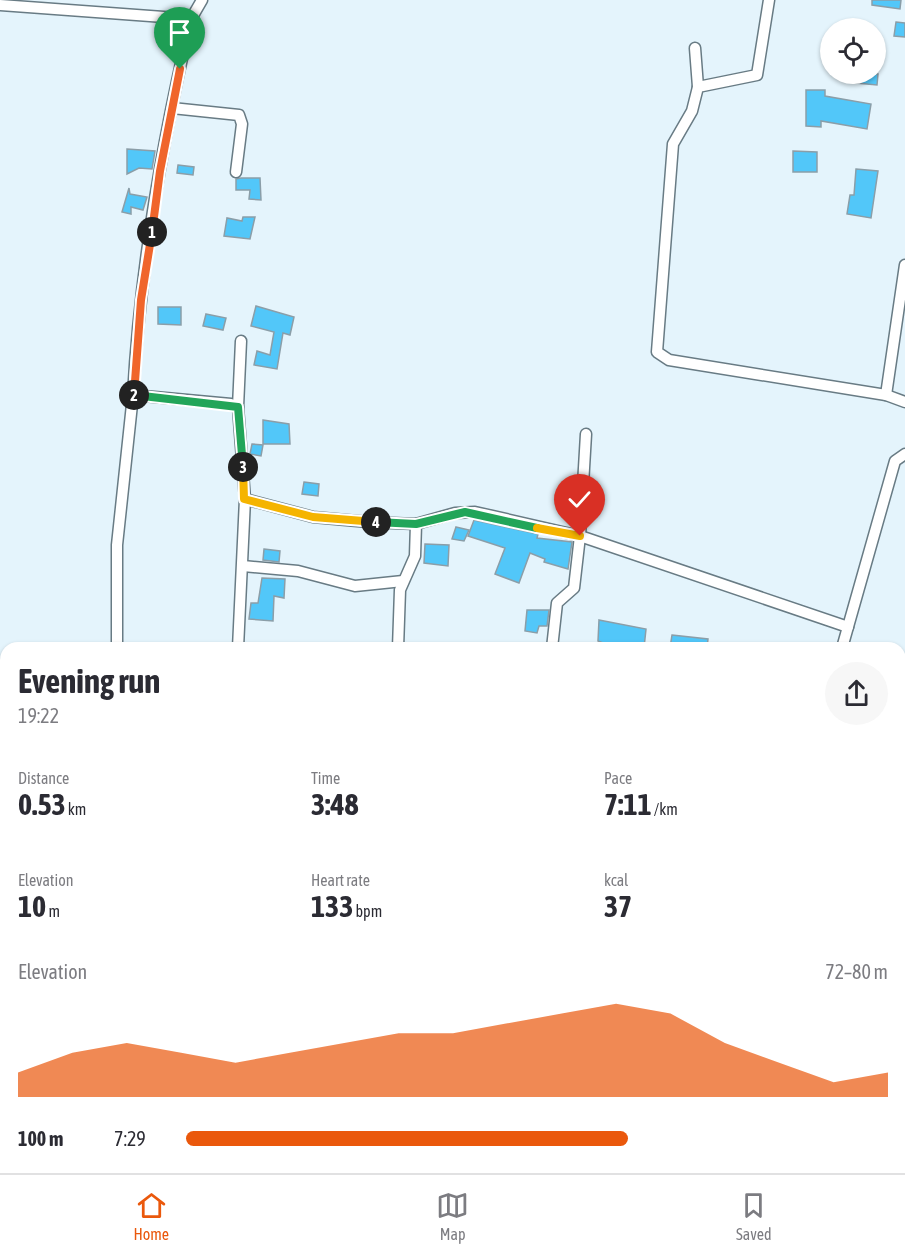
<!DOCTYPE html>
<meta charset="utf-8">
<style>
:root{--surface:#fff;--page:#f7f7f7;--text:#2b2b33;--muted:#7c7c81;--line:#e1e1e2;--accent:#ea580c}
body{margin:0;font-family:"Asap Condensed",sans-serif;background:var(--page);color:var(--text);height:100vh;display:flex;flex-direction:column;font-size:22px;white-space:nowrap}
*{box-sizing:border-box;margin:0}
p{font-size:20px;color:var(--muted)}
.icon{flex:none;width:33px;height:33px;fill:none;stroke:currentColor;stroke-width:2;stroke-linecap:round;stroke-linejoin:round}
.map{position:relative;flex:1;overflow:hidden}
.drawer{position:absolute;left:0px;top:642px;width:906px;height:531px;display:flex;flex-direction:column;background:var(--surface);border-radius:18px 18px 0 0;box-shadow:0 2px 4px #0004}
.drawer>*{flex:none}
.buttons{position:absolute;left:820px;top:18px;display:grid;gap:12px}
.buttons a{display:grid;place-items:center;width:66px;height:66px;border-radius:50%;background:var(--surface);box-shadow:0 2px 4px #0004;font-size:30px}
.pin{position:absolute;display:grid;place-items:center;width:51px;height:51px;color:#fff;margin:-62px -26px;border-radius:50% 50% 50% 0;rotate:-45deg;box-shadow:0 0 6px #0007}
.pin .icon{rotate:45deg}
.km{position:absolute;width:30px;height:30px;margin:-15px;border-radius:50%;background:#222;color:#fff;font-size:16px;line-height:30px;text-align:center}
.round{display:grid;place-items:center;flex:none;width:63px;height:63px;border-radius:32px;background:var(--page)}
.head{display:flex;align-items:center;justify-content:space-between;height:102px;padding:0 18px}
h1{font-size:33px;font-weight:700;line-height:45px}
.stats{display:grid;grid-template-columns:repeat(3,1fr);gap:9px;height:102px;padding:6px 18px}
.stats div{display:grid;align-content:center}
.stats b{font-size:30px;font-weight:700}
.stats small{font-size:16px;font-weight:400}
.stats p{font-size:16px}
.chart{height:168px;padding:12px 18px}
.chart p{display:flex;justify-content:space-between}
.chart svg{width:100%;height:108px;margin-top:6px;fill:var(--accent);opacity:.7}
ul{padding:0 18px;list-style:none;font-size:20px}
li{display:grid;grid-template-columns:96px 72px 1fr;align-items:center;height:45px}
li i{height:15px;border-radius:8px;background:var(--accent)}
.dock{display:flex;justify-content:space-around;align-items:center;height:84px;border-top:2px solid var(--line);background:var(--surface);font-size:16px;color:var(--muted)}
.dock a{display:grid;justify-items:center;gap:3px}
.dock .current{color:var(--accent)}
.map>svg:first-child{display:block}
.building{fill:#52c7f9;stroke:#8b9ea8;stroke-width:1.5}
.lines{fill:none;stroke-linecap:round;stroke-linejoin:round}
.minor-casing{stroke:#687b84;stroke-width:13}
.minor{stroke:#fff;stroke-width:10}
.split-1-casing{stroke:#fff;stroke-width:12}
.split-2-casing{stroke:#fff;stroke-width:12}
.split-3-casing{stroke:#fff;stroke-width:12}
.split-4-casing{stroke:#fff;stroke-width:12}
.split-5-casing{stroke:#fff;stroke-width:12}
.split-6-casing{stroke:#fff;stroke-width:12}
.split-1{stroke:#f0652b;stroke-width:8}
.split-2{stroke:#f0652b;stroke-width:8}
.split-3{stroke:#22a559;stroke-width:8}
.split-4{stroke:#f5b400;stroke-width:8}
.split-5{stroke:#22a559;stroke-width:8}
.split-6{stroke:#f5b400;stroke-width:8}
</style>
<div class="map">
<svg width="905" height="1173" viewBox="0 0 905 1173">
<rect width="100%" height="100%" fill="#e4f4fc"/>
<g class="building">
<path d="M872,0H901L900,9L872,5Z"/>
<path d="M896,22L905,23V37L894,36Z"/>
<path d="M857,74H878L877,85L856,83Z"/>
<path d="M806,90H825V96L871,104L867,129L821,121V127L806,126Z"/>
<path d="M127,149L155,151L152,169L139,168L127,174Z"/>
<path d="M793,151L817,152V172H793Z"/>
<path d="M178,165L194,167L193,175L177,173Z"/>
<path d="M856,169L878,171L871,218L847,214L850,195H854Z"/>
<path d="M241,178H260L261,200L249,199L250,190H236V179Z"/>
<path d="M129,188L130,194L147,197L143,210L131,207V214L122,212Z"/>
<path d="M243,217H255L250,239L224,236L227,218L242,221Z"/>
<path d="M256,306L294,317L290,335L283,333L277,369L254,365L257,351L270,355L274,332L251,326Z"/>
<path d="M158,307H181V325L158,324Z"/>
<path d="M206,314L226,318L223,330L203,326Z"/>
<path d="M263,420L289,424L290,444H263Z"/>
<path d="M252,444L263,445L261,456L250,454Z"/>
<path d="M304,482L319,484L318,496L302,494Z"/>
<path d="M474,520L538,534L537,538L572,542L568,569L544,562L545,559L530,553L519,583L495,574L505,548L468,536Z"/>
<path d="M456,527L469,530L464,541L452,539Z"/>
<path d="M425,544L449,545L448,566L424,563Z"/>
<path d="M264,549L280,551L279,562L263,560Z"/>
<path d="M262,578L285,579L284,598L274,596L273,621L249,619L251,603H258Z"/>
<path d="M527,610H549L547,626H539L537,633L525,631Z"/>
<path d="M599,620L646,629L644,648H607L606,644L598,641Z"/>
<path d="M672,635L708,639L707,648H670Z"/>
</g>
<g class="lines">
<defs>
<g id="minor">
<path d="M202,0L191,19C162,142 140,269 133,395L231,404L238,407L245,499L313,517L368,522L416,524L455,513L475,512L580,536L848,627"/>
<path d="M769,0L757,75L698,87L692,111L673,144L657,352L669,360L886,395L905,402"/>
<path d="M0,5L191,19"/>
<path d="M695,48L698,87"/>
<path d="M172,108L239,115L242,124L236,172"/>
<path d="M886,395L905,265"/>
<path d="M238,407L241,341"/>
<path d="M243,566L298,571L355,586L403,581"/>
<path d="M117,648V545L133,395"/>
<path d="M238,648L245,499"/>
<path d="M398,648L400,590L415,556L416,524"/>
<path d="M552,648L557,603L574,588L580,536L586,434"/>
<path d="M842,648L895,461L905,454"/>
<path d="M900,721H905"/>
<path d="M900,851H905"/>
<path d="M0,1078L6,1079"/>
<path d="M0,1144H6"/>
<path d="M44,1167L45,1173"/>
<path d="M662,1167L663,1173"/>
<path d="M116,1173H133"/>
</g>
</defs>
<use href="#minor" class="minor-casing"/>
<use href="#minor" class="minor"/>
</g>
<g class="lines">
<defs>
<path id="split-1" d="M152,232L160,171L180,69"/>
<path id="split-2" d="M134,395L141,300L152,232"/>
<path id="split-3" d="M134,395L238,407L243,467"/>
<path id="split-4" d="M243,467L244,499L313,517L376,522"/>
<path id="split-5" d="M376,522L416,524L465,512L537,528"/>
<path id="split-6" d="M537,528L580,536"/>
</defs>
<use href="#split-1" class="split-1-casing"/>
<use href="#split-2" class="split-2-casing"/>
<use href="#split-3" class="split-3-casing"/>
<use href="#split-4" class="split-4-casing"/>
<use href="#split-5" class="split-5-casing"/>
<use href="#split-6" class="split-6-casing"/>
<use href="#split-1" class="split-1"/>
<use href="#split-2" class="split-2"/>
<use href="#split-3" class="split-3"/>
<use href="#split-4" class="split-4"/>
<use href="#split-5" class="split-5"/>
<use href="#split-6" class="split-6"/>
</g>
</svg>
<div class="buttons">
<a><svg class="icon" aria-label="locate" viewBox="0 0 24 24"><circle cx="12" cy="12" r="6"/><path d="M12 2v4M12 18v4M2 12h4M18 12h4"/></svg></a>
</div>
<div class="pin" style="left:180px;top:69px;background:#1e9e55"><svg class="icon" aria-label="arrive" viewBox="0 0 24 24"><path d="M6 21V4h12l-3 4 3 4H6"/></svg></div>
<div class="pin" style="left:580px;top:536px;background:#d93025"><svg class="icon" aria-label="check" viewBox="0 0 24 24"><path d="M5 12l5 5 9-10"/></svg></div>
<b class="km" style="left:152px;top:232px">1</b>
<b class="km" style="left:134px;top:395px">2</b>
<b class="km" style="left:243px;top:467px">3</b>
<b class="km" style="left:376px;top:522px">4</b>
<section class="drawer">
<div class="head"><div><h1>Evening run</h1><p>19:22</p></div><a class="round"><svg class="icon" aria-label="share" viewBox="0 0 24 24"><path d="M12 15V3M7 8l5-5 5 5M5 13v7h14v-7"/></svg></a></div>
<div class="stats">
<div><p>Distance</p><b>0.53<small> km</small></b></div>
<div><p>Time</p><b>3:48</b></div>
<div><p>Pace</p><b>7:11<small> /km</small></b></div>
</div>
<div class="stats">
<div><p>Elevation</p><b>10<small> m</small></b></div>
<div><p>Heart rate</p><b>133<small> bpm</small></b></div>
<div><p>kcal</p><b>37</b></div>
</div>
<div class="chart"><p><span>Elevation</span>72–80 m</p>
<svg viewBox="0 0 160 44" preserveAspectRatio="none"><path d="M0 44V34L10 26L20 22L30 26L40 30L50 26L60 22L70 18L80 18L90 14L100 10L110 6L120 10L130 22L140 30L150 38L160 34V44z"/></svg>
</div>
<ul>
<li><b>100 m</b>7:29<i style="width:63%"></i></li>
</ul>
</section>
</div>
<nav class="dock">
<a class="current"><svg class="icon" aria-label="home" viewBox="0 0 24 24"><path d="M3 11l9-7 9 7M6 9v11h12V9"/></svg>Home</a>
<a><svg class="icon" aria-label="map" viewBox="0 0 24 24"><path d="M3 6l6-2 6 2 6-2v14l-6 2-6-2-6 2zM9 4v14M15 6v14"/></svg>Map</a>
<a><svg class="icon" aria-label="saved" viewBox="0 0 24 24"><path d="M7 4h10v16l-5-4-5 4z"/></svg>Saved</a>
</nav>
